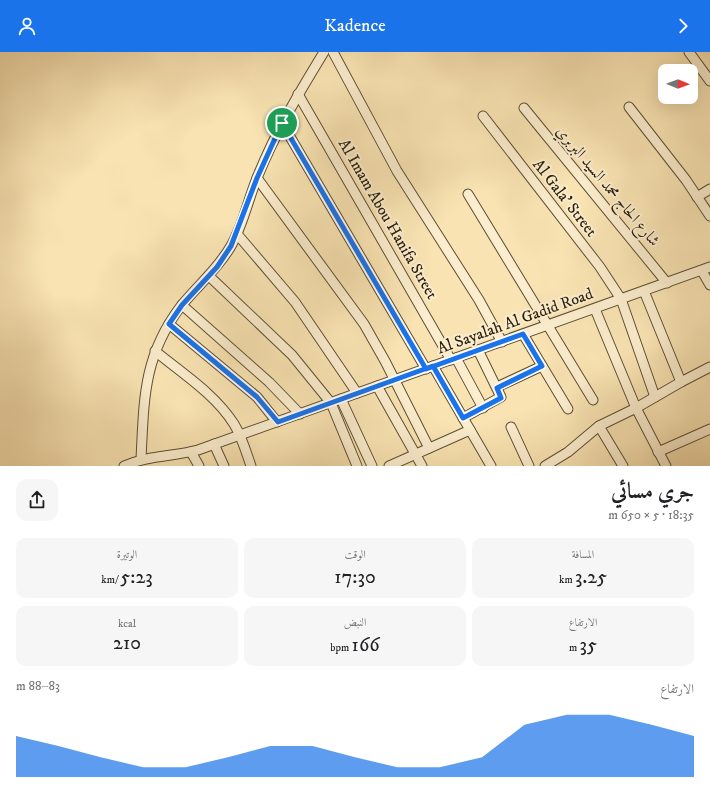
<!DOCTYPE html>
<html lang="ar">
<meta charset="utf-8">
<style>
:root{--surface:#fff;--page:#f6f6f6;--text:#202124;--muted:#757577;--accent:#1a73e8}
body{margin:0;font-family:"IM FELL DW Pica",Amiri,serif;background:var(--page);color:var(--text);direction:rtl;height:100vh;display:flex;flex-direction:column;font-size:15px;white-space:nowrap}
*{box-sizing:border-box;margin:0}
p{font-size:13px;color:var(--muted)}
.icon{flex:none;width:22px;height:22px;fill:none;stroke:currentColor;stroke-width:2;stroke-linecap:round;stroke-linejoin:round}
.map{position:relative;height:414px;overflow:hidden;direction:ltr}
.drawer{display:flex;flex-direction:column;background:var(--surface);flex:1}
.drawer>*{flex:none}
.needle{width:26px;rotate:91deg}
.buttons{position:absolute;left:658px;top:12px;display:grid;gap:8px}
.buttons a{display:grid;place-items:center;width:40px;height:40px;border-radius:8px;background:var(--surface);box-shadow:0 4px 16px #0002;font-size:20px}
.pin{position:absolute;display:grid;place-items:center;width:34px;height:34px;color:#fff;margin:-17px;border:2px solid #fff;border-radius:50%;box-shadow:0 1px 4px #0007}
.round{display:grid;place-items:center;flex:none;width:42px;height:42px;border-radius:12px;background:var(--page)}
.overview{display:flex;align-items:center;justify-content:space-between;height:68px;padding:0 16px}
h1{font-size:22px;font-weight:600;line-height:30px}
.metrics{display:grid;grid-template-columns:repeat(3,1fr);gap:6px;height:68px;padding:4px 16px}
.metrics div{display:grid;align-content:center;border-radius:10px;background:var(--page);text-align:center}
.metrics b{font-size:20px;font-weight:600}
.metrics small{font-size:11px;font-weight:400}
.metrics p{font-size:11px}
.chart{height:112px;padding:8px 16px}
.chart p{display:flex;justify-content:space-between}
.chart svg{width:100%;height:72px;margin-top:4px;fill:var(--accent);opacity:.7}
header{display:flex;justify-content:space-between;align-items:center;height:52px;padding:0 16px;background:var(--accent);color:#fff;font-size:18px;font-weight:600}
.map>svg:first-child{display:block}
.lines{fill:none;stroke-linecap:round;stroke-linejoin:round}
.minor-casing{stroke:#5d4f36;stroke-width:11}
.minor{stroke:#fbedcd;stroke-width:9}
.route-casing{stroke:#fff;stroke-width:8}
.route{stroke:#1a73e8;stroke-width:5}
.labels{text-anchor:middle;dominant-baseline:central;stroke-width:4;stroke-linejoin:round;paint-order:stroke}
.street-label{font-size:16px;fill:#291e0d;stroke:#fbedcd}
</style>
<header><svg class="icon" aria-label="forward" viewBox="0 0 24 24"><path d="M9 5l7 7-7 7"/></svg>Kadence<svg class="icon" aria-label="person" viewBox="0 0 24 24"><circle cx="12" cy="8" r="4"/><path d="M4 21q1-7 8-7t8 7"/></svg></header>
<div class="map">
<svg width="710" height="414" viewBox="0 0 710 414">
<rect width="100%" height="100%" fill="#f9e3b2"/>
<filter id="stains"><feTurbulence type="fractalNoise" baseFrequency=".005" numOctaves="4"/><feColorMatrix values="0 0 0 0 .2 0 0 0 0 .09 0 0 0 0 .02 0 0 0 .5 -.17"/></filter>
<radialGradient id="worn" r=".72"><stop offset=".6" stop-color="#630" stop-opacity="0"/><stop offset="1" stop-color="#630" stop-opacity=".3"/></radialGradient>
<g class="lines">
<defs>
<g id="minor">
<path d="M333,0L397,119L479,248L502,290"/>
<path d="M689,0L710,29"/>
<path d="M298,42L451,308"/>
<path d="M629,55L686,128L710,164"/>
<path d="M524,56L667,231"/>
<path d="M483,64L600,215L621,247L655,345"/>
<path d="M282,71L426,317"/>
<path d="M257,126L364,272L385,309L429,396"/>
<path d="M468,142L593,348"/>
<path d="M697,145L710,137"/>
<path d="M237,182L295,250L357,341"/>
<path d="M702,219L710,233"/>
<path d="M209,224L292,303L331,351L357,414"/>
<path d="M644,239L681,330"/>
<path d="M182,253L269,330L300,362"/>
<path d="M595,257L636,356L666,414"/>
<path d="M169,272L257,345L277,370"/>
<path d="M523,282L568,357"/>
<path d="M155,299C182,321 215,342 234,372C242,385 246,400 251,414"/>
<path d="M456,306L483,356"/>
<path d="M433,314L491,414"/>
<path d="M377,334L422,414"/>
<path d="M497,335L542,314"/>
<path d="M341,347L372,414"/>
<path d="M463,366L501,345L478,298"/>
<path d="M599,374L623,414"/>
<path d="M511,375L529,414"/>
<path d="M214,392L224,414"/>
<path d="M191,400L199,414"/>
<path d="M658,400L710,377"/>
<path d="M141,407C144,348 143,304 181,254C197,234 218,217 231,194C243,173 248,148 257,126C275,81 299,41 324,0"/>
<path d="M124,414C149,403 172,405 198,398L710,215"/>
<path d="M389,414L470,378"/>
<path d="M545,414L568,400L599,374L636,356L681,330L710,315"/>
</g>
</defs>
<use href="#minor" class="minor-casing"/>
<use href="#minor" class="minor"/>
</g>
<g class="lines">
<defs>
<path id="route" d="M282,71L257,126L231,194L217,215L182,253L169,272L257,345L278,370L433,314L463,366L501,346L497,336L542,314L523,282L426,317L282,71"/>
</defs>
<use href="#route" class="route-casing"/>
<use href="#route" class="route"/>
</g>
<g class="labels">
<g class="street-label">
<text transform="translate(608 134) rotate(50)">شارع الحاج محمد السيد البربري</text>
<text transform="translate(565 146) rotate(52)">Al Gala' Street</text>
<text transform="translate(388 167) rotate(60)">Al Imam Abou Hanifa Street</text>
<text transform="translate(515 269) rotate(-20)">Al Sayalah Al Gadid Road</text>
</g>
</g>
<rect width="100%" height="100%" filter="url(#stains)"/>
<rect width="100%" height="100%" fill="url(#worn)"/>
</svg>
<div class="buttons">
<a><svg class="needle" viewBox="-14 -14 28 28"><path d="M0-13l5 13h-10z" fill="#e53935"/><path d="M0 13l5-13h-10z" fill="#757577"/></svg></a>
</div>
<div class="pin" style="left:282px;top:71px;background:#1e9e55"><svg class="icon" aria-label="arrive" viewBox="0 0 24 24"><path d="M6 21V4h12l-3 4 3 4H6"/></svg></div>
</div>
<section class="drawer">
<div class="overview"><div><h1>جري مسائي</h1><p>18:35 · 5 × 650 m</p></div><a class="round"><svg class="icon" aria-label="share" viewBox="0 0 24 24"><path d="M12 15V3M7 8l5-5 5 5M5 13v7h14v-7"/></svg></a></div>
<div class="metrics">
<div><p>المسافة</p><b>3.25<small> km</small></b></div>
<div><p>الوقت</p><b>17:30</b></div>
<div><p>الوتيرة</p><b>5:23<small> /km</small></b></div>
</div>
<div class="metrics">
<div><p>الارتفاع</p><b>35<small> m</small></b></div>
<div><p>النبض</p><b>166<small> bpm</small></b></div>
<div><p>kcal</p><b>210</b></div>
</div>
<div class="chart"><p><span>الارتفاع</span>83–88 m</p>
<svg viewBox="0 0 160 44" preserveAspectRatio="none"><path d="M0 44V19L10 25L20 32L30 38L40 38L50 32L60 25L70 25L80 32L90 38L100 38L110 32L120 12L130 6L140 6L150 12L160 19V44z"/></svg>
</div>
</section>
